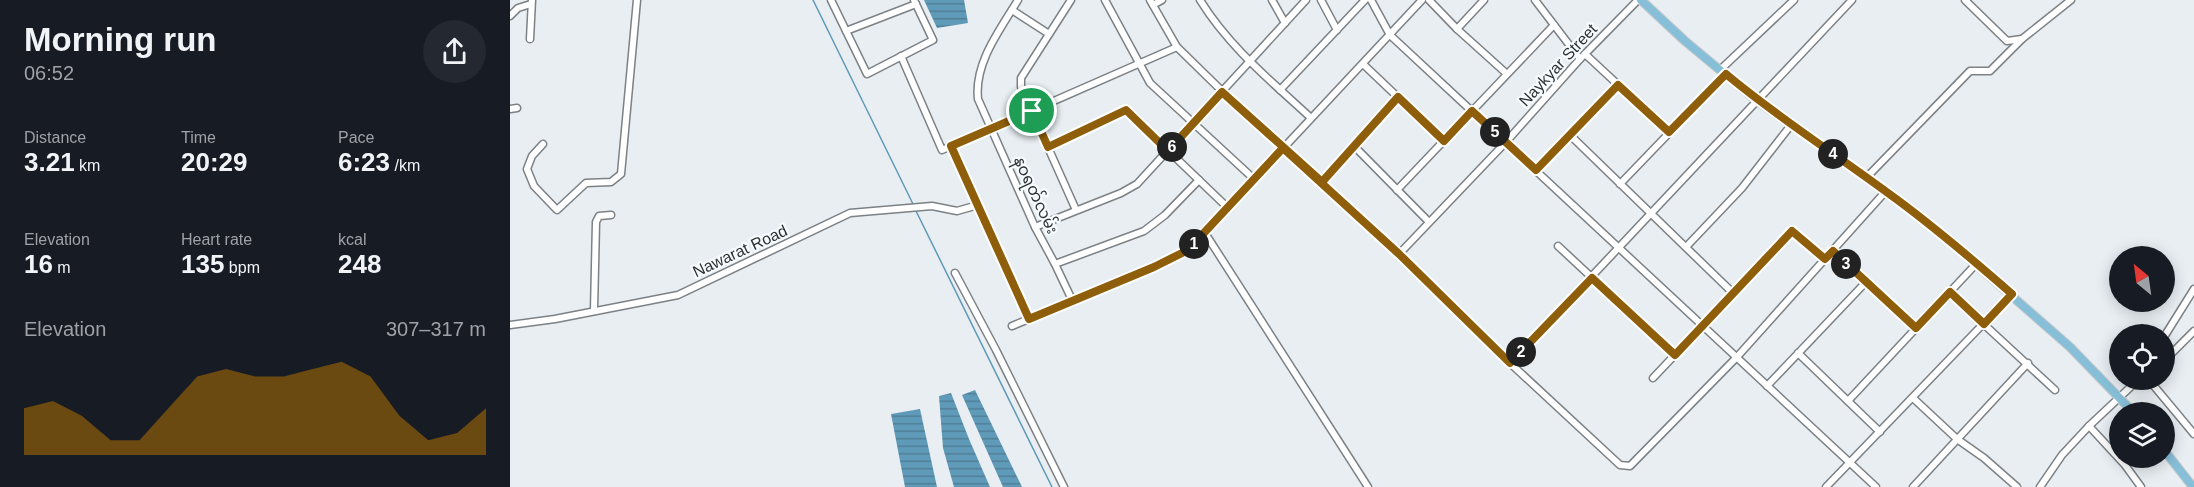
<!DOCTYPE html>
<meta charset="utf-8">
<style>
:root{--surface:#171b24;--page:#242831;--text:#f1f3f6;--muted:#9ea1a6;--accent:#8f5e0a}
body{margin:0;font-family:Arial,"Noto Sans Myanmar",sans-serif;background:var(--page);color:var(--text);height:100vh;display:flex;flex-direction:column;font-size:22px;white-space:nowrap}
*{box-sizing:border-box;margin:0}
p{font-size:20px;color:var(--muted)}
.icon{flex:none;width:33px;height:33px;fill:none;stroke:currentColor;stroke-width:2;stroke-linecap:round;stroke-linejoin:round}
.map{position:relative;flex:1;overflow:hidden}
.panel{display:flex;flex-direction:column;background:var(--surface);width:510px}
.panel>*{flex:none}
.needle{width:39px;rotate:331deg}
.tools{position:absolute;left:1599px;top:246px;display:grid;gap:12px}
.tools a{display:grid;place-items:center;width:66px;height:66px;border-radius:50%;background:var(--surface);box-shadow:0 3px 15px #0003;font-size:30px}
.pin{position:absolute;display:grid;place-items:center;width:51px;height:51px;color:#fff;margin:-26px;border:3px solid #fff;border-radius:50%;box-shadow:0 2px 6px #0007}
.km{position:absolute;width:30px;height:30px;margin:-15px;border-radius:50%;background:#222;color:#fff;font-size:16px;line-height:30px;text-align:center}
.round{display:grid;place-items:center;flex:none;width:63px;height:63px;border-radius:32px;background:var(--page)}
.summary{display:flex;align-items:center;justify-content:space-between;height:102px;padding:0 24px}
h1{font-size:33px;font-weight:800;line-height:45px}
.stats{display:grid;grid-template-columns:repeat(3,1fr);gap:9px;height:102px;padding:6px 24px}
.stats div{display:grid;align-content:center}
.stats b{font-size:26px;font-weight:800}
.stats small{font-size:16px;font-weight:400}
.stats p{font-size:16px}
.chart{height:168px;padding:12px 24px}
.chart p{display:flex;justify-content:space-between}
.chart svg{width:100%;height:108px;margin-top:6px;fill:var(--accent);opacity:.7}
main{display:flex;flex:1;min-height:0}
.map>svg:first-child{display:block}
.water{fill:url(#water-rules)}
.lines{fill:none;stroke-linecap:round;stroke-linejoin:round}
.stream{stroke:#609ab9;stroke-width:1.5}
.minor-casing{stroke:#7c8185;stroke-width:9}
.major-casing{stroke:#c9caca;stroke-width:10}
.minor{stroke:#fff;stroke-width:6}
.major{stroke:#87bfd9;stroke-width:8}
.route-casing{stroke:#fff;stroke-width:12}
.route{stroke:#8f5e0a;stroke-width:8}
.labels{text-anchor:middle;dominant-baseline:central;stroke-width:4.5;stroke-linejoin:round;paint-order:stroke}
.street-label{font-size:16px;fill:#2f3233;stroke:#f6fbfe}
</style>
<main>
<section class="panel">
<div class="summary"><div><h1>Morning run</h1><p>06:52</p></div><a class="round"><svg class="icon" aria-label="share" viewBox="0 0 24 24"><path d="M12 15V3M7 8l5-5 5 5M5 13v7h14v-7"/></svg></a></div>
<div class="stats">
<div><p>Distance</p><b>3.21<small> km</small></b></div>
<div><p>Time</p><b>20:29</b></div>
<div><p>Pace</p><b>6:23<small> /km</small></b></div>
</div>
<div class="stats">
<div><p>Elevation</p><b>16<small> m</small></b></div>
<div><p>Heart rate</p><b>135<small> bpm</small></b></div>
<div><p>kcal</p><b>248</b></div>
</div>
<div class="chart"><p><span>Elevation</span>307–317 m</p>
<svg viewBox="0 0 160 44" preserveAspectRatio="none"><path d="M0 44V25L10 22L20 28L30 38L40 38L50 25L60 12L70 9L80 12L90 12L100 9L110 6L120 12L130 28L140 38L150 35L160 25V44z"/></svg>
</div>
</section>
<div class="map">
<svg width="1684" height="487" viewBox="0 0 1684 487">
<defs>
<pattern id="water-rules" width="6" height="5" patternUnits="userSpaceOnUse" patternTransform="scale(1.5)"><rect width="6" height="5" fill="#609ab9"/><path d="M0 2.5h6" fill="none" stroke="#507e97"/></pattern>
</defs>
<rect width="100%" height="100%" fill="#e8eef2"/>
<g class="water">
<path d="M414,0H454L458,23L427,28Z"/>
<path d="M465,390L512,487H493L452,395Z"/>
<path d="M441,393L459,439L480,487H444L433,448L429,396Z"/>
<path d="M410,409L427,487H395L381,414Z"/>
</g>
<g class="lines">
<g class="stream">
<path d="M303,0L403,204"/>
<path d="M406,211L542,487"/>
</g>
<defs>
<g id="minor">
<path d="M321,0L357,74L423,40L404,0"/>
<path d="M508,0C490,30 464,63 468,99L525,227L545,264L563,302"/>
<path d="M561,0L511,78V87L566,210"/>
<path d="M595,0L640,83L744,179"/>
<path d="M640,0L667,47L712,91L889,254L1000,363L1110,465L1120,466L1227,357L1376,191"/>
<path d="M690,0C719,47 761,81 801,118"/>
<path d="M762,0L775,23"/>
<path d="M811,0L827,30"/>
<path d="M861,0L880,35L1366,487"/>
<path d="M919,0L947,29L997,74"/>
<path d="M1025,0L1070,59"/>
<path d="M1455,0L1497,41L1512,39"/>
<path d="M643,5L652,0"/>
<path d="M502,10L539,34"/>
<path d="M0,16L8,8L21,4"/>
<path d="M947,29L974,0"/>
<path d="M336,31L406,4"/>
<path d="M20,39L22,0"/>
<path d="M1075,54L1159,132"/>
<path d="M391,56L432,150L667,47"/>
<path d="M853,64L934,141"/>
<path d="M1210,70L1284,0"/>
<path d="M770,90L855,0"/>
<path d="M0,109L7,108"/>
<path d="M1060,135L1224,294"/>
<path d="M33,144L22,156L17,169L24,186L47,210L76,183L101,182L111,174L127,0"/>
<path d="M441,146L519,319"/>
<path d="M844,146L919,222"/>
<path d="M538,147L616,110L717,207"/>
<path d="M1026,170L1108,85"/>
<path d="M1356,178L1460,71H1480L1512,39L1561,0"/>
<path d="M812,182L888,97"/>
<path d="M1110,184L1216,74"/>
<path d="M887,190L1044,25"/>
<path d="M525,227L611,193L627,184L796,0"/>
<path d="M695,233L858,487"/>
<path d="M1048,246L1165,355"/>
<path d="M1176,247L1232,188L1281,125"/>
<path d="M1323,251L1406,329"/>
<path d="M889,254L996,142L1070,59L1128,0"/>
<path d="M545,264L634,231L655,215L689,180"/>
<path d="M445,273L486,350L554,487"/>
<path d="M1440,293L1545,390"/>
<path d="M84,311L86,222L89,216L101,215"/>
<path d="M0,325L45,319L168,295L340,213L422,206L447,211L468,205"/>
<path d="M502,326L644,267L678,250L912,0"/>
<path d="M1654,337L1684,289"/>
<path d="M1288,353L1370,432"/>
<path d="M1654,361L1684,331"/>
<path d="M1000,363L1342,0"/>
<path d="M1143,378L1282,231L1315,259"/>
<path d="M1639,380L1684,434"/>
<path d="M1257,386L1356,282"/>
<path d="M1403,398L1447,439L1474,458L1507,487"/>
<path d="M1338,401L1467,263"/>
<path d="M1579,426L1615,465L1631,487"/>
<path d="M1316,487L1502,294"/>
<path d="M1403,487L1518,363"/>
<path d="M1530,487L1552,455L1579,426L1628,380"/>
</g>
<g id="major">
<path d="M1131,0L1175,41L1247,101L1376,191L1423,227L1560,347L1623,412"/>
<path d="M1654,450L1683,487"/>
</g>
</defs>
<use href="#minor" class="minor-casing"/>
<use href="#major" class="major-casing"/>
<use href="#minor" class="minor"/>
<use href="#major" class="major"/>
</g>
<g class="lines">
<defs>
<path id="route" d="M522,111L441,146L519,319L644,267L678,250L773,148L889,254L1000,363L1082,278L1165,355L1282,231L1315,259L1323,251L1406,328L1440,292L1474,324L1502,294C1462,259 1421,224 1378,193C1324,153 1267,117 1216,74L1159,132L1108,85L1026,170L962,111L934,141L888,97L812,182L712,92L658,151L616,110L538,147L522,111"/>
</defs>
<use href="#route" class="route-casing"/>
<use href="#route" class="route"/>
</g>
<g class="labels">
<g class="street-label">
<text transform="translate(1048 65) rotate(-47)">Naykyar Street</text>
<text transform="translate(526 195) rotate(65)">နဝရတ်လမ်း</text>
<text transform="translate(230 251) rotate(-25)">Nawarat Road</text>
</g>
</g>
</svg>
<div class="tools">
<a><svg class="needle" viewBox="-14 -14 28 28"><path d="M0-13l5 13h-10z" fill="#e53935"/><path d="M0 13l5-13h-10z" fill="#9ea1a6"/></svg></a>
<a><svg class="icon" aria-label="locate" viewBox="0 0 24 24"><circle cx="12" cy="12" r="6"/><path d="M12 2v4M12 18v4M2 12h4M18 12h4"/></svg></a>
<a><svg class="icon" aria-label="layers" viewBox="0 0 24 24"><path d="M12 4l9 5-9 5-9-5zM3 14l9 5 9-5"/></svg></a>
</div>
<div class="pin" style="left:522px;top:111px;background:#1e9e55"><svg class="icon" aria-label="arrive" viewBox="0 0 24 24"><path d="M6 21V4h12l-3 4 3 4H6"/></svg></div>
<b class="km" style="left:684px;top:244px">1</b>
<b class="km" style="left:1011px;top:352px">2</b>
<b class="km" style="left:1336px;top:264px">3</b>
<b class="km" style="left:1323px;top:154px">4</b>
<b class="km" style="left:985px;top:132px">5</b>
<b class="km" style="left:662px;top:147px">6</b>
</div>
</main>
